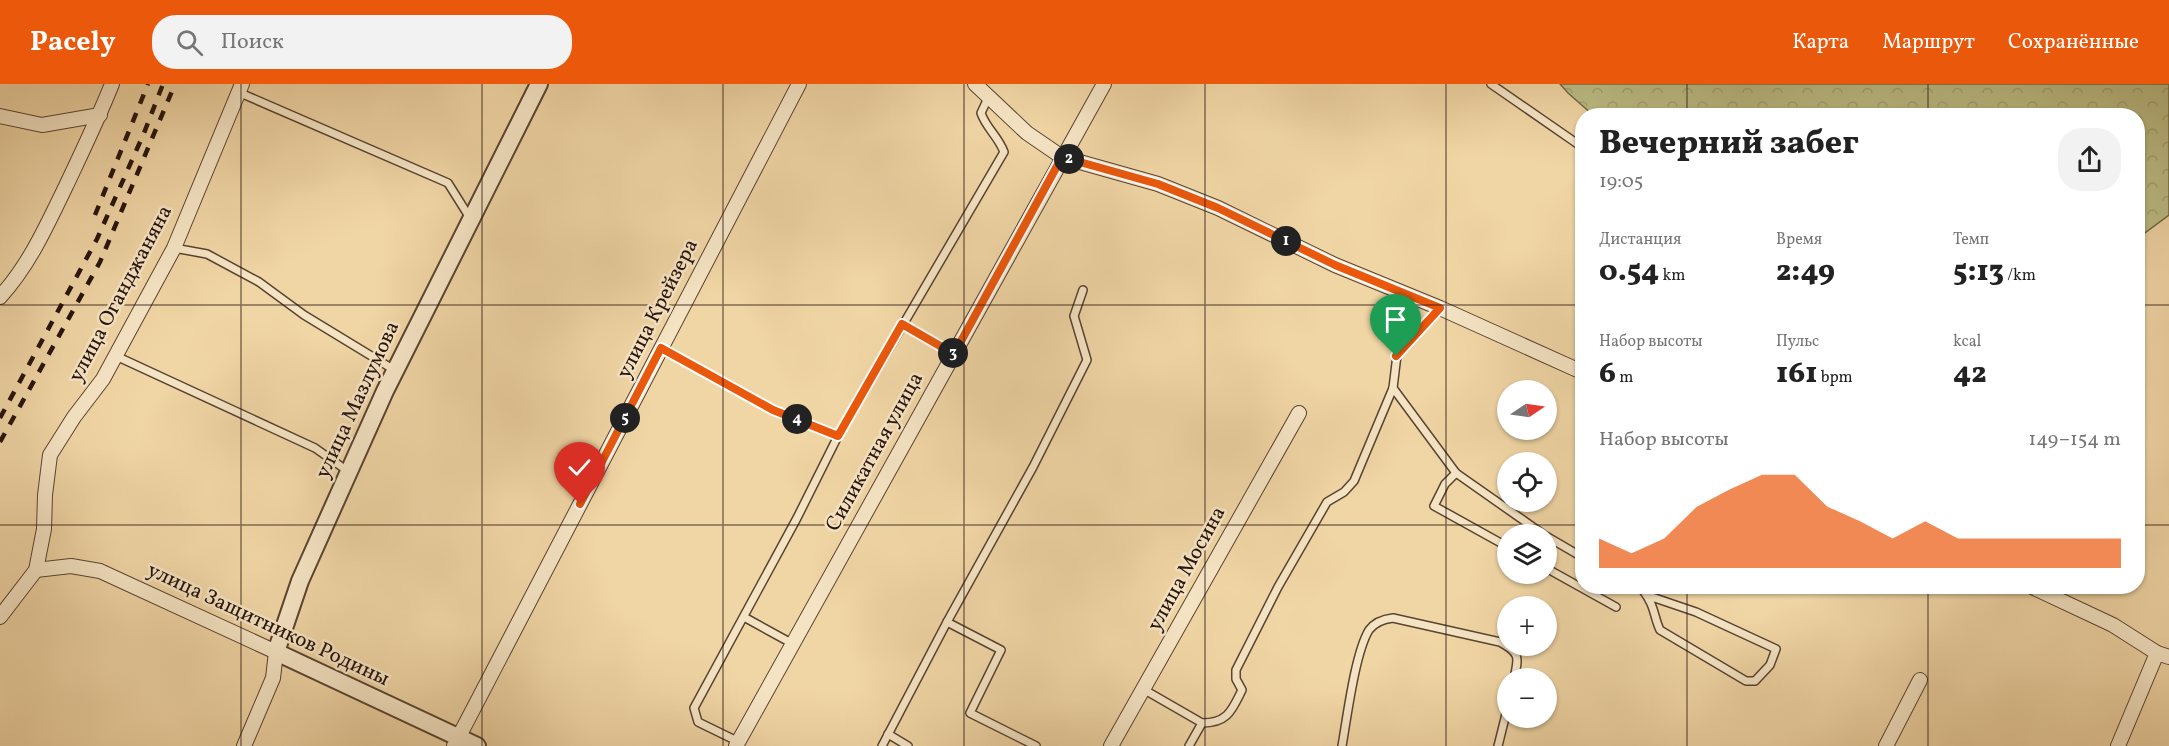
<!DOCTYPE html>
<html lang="ru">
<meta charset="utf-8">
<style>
:root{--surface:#fff;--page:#f2f2f2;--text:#222;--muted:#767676;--accent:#ea580c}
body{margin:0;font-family:Vollkorn,serif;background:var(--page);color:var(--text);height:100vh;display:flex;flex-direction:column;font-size:22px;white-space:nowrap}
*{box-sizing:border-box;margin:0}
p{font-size:20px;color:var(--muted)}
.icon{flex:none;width:33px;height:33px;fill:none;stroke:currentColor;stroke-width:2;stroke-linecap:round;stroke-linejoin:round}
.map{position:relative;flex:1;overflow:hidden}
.panel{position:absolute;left:1575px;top:24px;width:570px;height:486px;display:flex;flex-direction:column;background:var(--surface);border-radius:24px;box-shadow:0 2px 4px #0004}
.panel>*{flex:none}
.needle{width:39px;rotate:77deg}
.fabs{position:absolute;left:1497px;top:296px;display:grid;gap:12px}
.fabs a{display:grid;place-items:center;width:60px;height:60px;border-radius:50%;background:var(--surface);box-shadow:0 2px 4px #0004;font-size:30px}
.pin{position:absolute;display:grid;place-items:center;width:51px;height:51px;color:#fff;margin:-62px -26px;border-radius:50% 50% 50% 0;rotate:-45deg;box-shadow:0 0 6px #0007}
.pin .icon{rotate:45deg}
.km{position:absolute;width:30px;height:30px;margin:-15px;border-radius:50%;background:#222;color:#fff;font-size:16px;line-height:30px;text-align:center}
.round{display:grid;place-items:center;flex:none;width:63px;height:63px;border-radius:24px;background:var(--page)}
.summary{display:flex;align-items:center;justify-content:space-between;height:102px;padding:0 24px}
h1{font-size:33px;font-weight:800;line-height:45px}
.metrics{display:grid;grid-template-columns:repeat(3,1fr);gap:9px;height:102px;padding:6px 24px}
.metrics div{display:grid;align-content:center}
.metrics b{font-size:30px;font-weight:800}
.metrics small{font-size:16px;font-weight:400}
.metrics p{font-size:16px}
.chart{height:168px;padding:12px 24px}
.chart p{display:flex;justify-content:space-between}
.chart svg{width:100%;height:108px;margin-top:6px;fill:var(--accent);opacity:.7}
header{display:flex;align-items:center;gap:36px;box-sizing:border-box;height:84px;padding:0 30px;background:var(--accent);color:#fff}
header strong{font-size:28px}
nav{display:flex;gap:33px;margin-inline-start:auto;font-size:21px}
.search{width:420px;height:54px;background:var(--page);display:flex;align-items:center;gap:15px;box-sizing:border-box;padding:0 21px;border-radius:24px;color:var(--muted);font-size:22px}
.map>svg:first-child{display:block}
.forest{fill:url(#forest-crowns);stroke:#726848;stroke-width:1.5}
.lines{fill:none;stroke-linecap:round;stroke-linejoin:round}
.service-casing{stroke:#594432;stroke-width:10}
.minor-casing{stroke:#594432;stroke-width:16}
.tertiary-casing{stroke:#594432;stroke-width:20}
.service{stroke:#f5e4c4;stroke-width:7}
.minor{stroke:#f5e4c4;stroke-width:14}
.tertiary{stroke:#f5e4c4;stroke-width:16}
.rail{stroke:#27130c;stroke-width:4.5;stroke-dasharray:10 10;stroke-linecap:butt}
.route-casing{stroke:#fff;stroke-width:12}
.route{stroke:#ea580c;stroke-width:8}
.grid{fill:none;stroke:#27130c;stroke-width:1.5;stroke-opacity:0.55}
.labels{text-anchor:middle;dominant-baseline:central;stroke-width:5;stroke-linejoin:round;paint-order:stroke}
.street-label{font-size:21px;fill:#27130c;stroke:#f5e4c4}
</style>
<header>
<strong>Pacely</strong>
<div class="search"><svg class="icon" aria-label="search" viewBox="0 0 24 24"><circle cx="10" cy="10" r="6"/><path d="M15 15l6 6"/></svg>Поиск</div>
<nav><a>Карта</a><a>Маршрут</a><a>Сохранённые</a></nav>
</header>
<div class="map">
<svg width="2169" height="662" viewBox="0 0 2169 662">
<defs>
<pattern id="forest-crowns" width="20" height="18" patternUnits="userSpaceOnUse" patternTransform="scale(1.5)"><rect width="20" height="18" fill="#bcbd85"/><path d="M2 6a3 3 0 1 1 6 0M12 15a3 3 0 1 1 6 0" fill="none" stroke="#a2a272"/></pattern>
</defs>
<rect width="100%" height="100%" fill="#f0d5a5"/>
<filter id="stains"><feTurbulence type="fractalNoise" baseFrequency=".00333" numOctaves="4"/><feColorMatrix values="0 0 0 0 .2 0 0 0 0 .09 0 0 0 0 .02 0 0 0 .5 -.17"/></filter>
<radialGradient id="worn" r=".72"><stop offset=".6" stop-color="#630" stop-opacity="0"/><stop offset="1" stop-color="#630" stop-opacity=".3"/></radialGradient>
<path class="forest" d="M1560,0H2169V131L2138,154V32L1593,31L1568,9Z"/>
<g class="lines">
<defs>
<g id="service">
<path d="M1491,0L1582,63"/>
<path d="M238,8L448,99L470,134"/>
<path d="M174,164L207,170L259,198L304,231L396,287"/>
<path d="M902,240L954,270"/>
<path d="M661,264L773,326L838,352"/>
<path d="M116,272L315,364L349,388"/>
<path d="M1393,304L1456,389L1543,450"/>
<path d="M1456,389L1445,400L1434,422L1508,463"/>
<path d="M1546,452L1582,473"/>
<path d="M1546,484L1616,523"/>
<path d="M1640,502C1643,507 1647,511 1649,516C1654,523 1655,536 1660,546L1746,597H1755L1770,581L1776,565L1696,528L1646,511"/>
<path d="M744,533L793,560"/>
<path d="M947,538L1001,566L970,629L1036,662"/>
<path d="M1143,605L1202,639L1189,662"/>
<path d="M1202,639C1228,639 1232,626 1242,606L1236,595V586L1278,503L1327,418L1344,408L1354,397L1393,304L1397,271L1440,224"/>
<path d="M888,650L908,662"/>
<path d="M739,658L698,638L694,624L797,434L838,352L1004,68C998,52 986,44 981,29L988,14"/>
<path d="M882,662L947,538L1033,383L1087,276L1074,232L1083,206"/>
<path d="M1342,662C1347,634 1355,569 1369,546C1375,538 1384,535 1393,534L1500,558C1520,569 1519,573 1514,594"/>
<path d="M1498,662L1508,622"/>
</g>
<g id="minor">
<path d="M975,0L1027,49L1062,73L1158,100L1218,124L1335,181L1440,224L1582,288"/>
<path d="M0,32L42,41L100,31"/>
<path d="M0,213C30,180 47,141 66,102C82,68 98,35 112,0"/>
<path d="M36,486L71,482L100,487L276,568L273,594L244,662"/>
<path d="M2030,502L2113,541L2157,569L2169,573"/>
<path d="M0,533L36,486L44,445L45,411L50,371L74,333L103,295L174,164L242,0"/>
<path d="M454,662L799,0"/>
<path d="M736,662L1104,0"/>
<path d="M1111,662L1299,329"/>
<path d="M1886,662L1920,596"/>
<path d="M2118,662L2157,569"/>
</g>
<path id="tertiary" d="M477,662L276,568L300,497L385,307L539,0"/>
</defs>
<use href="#service" class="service-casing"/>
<use href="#minor" class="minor-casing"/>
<use href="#tertiary" class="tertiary-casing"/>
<use href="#service" class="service"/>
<use href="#minor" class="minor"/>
<use href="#tertiary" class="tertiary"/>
<g class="rail">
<path d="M95,131L148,0"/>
<path d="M0,334L97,155L144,49L163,0"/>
<path d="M0,358L100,178L175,0"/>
</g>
</g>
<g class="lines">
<defs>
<path id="route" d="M580,420L661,264L773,326L838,352L902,240L954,270L1062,73L1158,100L1218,124L1335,181L1440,224L1396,272"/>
</defs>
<use href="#route" class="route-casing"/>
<use href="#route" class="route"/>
</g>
<path class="grid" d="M241,0V662M482,0V662M723,0V662M964,0V662M1205,0V662M1446,0V662M1687,0V32M1928,0V32M0,221H1582M2138,221H2169M0,441H1582M2138,441H2169M1687,502V662M1928,502V662"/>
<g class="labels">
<g class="street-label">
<text transform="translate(121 210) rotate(-62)">улица Оганджаняна</text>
<text transform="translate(658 225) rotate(-63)">улица Крейзера</text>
<text transform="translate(358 316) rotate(-65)">улица Мазлумова</text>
<text transform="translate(875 368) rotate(-61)">Силикатная улица</text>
<text transform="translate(1187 485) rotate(-61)">улица Мосина</text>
<text transform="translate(268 541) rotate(25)">улица Защитников Родины</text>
</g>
</g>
<rect width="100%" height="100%" filter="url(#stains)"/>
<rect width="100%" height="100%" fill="url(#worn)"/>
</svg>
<div class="fabs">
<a><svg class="needle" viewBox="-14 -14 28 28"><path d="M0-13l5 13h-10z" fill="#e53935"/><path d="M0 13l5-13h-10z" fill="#767676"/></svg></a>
<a><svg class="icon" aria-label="locate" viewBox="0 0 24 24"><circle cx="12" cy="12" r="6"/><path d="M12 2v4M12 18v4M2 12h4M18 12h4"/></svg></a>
<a><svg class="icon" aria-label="layers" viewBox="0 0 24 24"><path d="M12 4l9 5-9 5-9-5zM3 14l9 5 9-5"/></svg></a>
<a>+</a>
<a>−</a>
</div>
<div class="pin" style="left:1396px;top:272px;background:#1e9e55"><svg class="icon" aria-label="arrive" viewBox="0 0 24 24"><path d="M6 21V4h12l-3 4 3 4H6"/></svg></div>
<div class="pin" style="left:580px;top:420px;background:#d93025"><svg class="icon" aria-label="check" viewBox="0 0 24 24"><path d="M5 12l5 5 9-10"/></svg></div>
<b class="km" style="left:1286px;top:157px">1</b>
<b class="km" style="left:1069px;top:75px">2</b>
<b class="km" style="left:953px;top:269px">3</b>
<b class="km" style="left:797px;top:335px">4</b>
<b class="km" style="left:625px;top:334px">5</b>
<section class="panel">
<div class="summary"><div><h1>Вечерний забег</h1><p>19:05</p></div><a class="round"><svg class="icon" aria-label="share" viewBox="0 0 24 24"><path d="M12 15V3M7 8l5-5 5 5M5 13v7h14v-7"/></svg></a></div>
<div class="metrics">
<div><p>Дистанция</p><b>0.54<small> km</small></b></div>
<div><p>Время</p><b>2:49</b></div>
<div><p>Темп</p><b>5:13<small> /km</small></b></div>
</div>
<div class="metrics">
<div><p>Набор высоты</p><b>6<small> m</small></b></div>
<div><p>Пульс</p><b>161<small> bpm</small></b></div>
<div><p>kcal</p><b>42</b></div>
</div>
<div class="chart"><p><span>Набор высоты</span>149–154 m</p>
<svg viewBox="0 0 160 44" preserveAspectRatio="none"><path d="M0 44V32L10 38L20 32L30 19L40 12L50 6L60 6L70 19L80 25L90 32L100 25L110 32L120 32L130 32L140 32L150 32L160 32V44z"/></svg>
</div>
</section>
</div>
